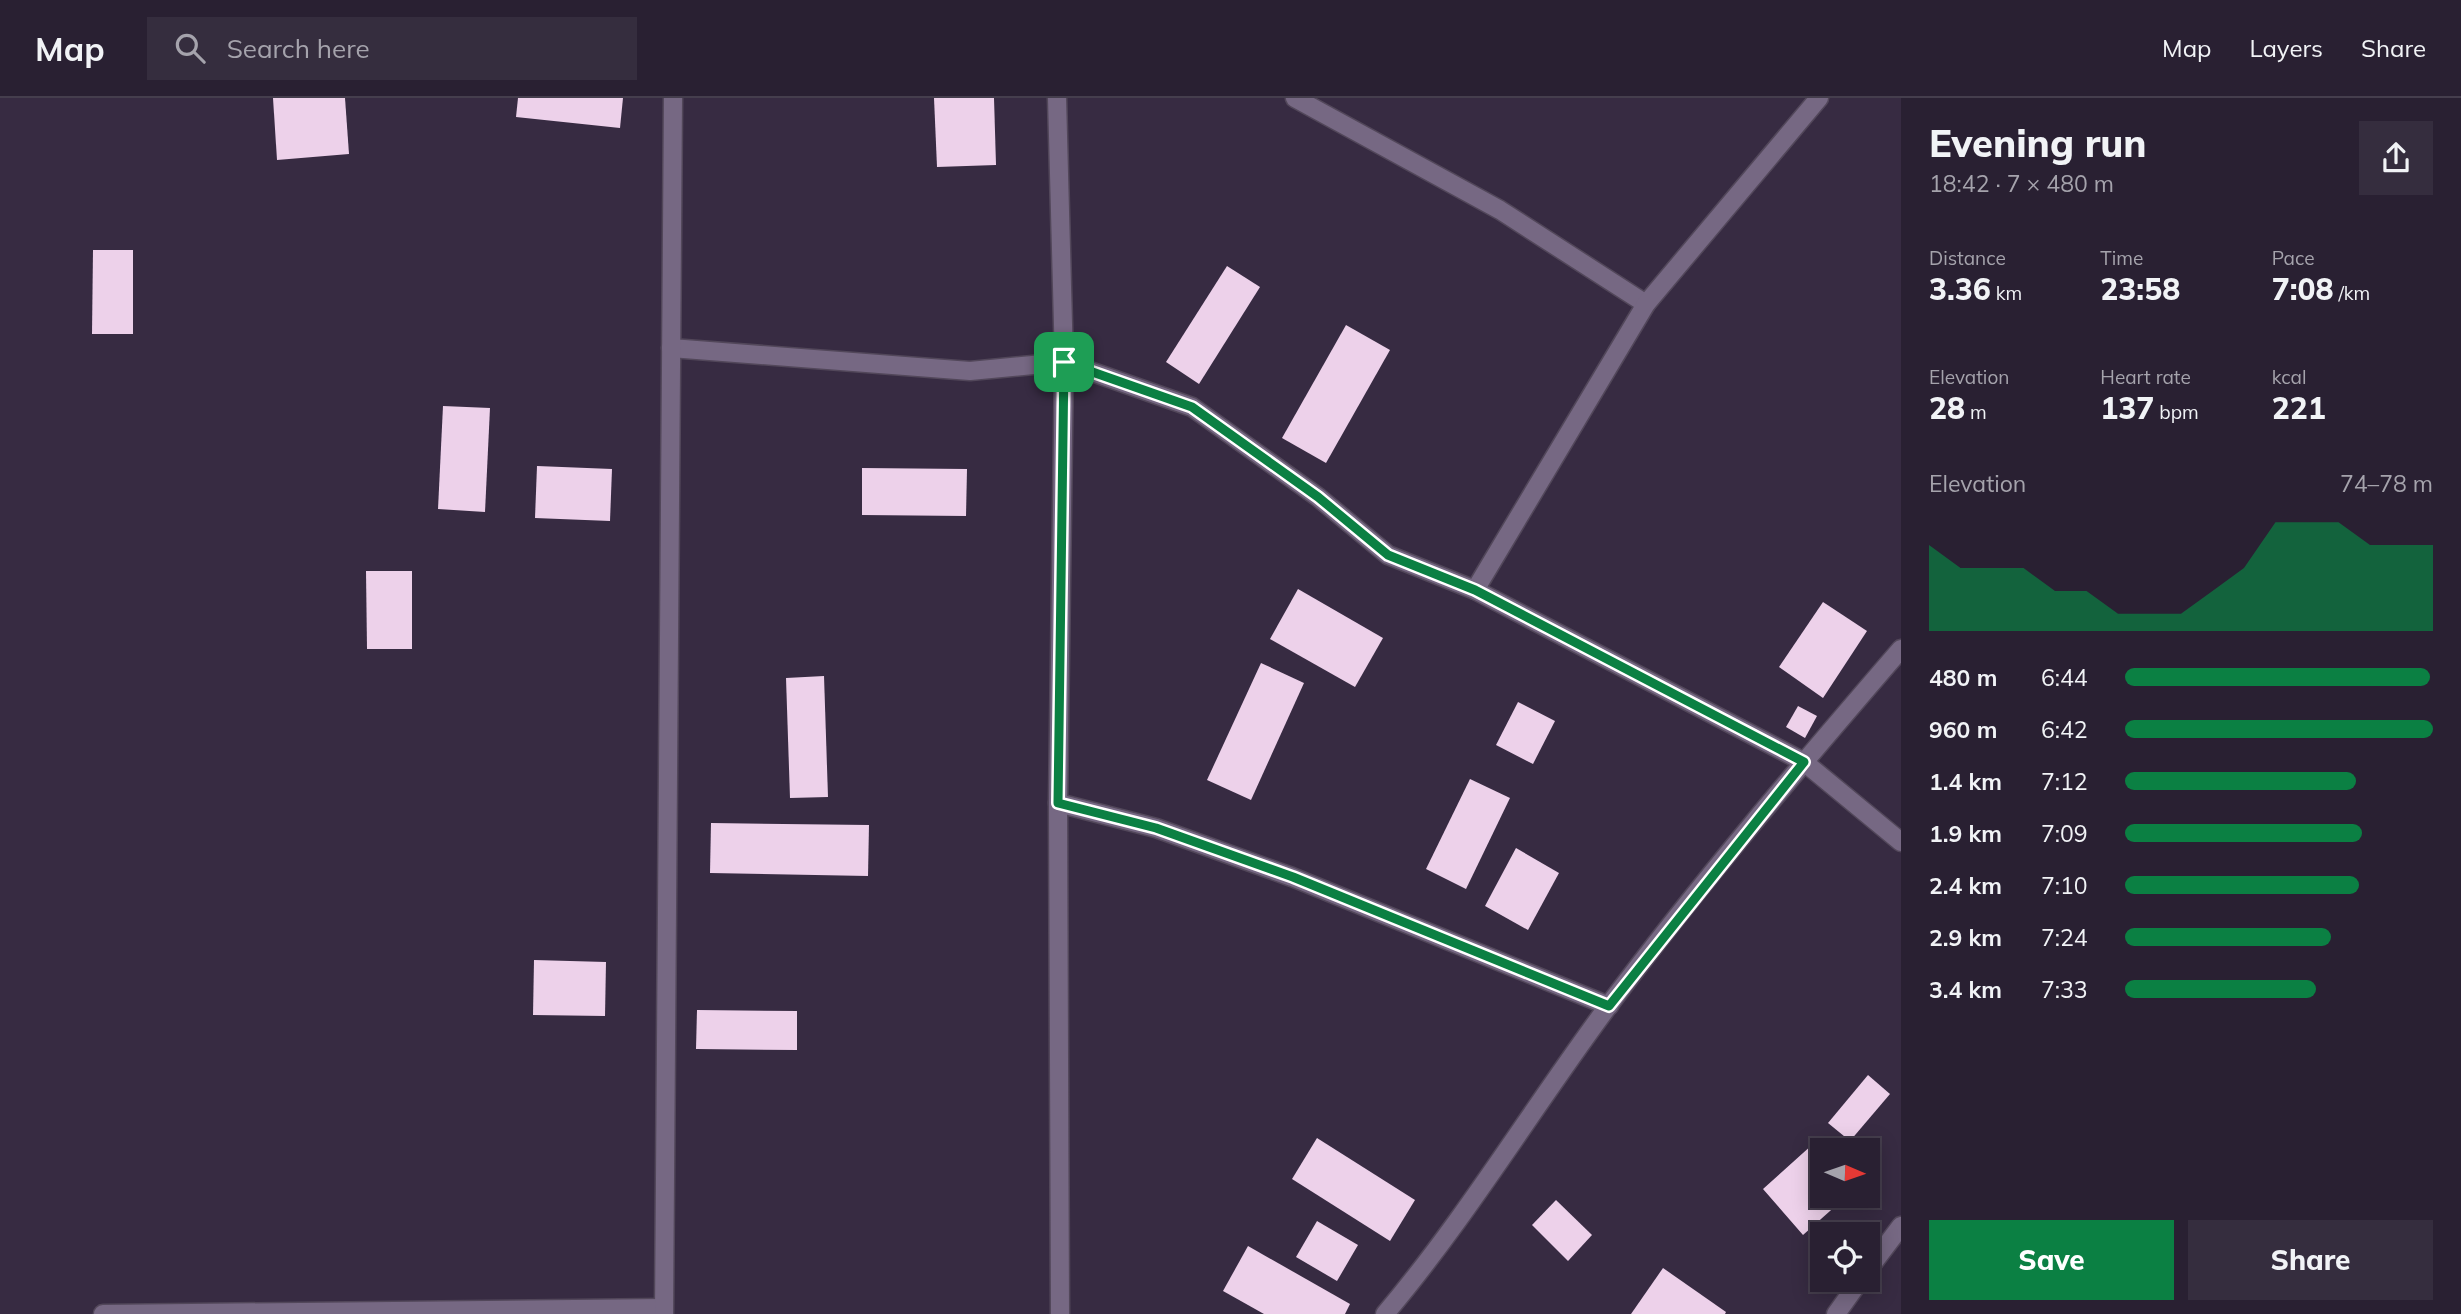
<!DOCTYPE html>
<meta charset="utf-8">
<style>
:root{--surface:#292032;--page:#352d3e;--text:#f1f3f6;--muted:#a5a3ac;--line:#453e4d;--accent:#0b8043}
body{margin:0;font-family:Mulish,sans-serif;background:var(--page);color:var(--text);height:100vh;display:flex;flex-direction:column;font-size:26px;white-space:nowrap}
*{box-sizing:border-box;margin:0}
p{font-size:23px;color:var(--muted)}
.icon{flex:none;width:38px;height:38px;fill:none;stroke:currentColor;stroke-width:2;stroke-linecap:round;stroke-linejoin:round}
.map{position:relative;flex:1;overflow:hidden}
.sheet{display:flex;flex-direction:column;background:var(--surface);width:560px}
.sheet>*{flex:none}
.needle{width:46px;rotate:92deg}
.tools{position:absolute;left:1810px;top:1040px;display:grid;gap:14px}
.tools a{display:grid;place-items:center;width:70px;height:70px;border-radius:0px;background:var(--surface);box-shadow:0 4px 18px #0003,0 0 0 2px var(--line);font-size:35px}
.pin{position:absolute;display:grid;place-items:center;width:60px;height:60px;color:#fff;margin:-30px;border-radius:14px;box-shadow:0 4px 10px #0006}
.round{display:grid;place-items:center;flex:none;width:74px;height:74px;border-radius:0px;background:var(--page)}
.summary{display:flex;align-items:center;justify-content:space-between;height:119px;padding:0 28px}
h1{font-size:38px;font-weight:800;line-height:52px}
.figures{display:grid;grid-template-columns:repeat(3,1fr);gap:10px;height:119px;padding:7px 28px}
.figures div{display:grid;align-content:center}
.figures b{font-size:30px;font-weight:800}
.figures small{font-size:19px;font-weight:400}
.figures p{font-size:19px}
.chart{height:196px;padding:14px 28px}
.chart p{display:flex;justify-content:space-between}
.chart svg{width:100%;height:126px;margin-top:7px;fill:var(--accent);opacity:.7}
.cta{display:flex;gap:14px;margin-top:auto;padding:14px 28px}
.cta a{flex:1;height:80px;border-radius:0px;background:var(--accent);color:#fff;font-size:28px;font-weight:800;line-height:80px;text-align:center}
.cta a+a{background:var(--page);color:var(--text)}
ul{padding:0 28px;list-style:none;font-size:23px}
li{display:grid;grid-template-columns:112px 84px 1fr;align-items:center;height:52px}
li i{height:18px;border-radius:9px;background:var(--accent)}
header{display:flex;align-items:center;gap:42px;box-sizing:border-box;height:98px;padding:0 35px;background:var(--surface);border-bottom:2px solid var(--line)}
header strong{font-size:33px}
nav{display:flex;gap:38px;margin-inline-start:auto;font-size:24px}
.search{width:490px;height:63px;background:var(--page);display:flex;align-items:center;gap:18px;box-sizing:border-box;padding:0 24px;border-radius:0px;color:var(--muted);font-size:26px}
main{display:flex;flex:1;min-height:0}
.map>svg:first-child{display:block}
.building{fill:#edd1ea}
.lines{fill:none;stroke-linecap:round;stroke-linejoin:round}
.minor-casing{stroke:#52475a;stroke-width:21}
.minor{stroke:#766883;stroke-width:18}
.route-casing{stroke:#fff;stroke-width:14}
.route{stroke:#0b8043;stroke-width:9}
</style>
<header>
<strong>Map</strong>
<div class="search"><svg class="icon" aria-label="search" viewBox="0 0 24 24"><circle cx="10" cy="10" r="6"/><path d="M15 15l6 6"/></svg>Search here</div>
<nav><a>Map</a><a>Layers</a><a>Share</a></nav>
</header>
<main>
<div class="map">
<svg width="1901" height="1216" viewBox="0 0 1901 1216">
<rect width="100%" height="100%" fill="#372b42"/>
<g class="building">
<path d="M273,0H345L349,56L277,62Z"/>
<path d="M518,0H623L620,30L516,19Z"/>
<path d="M934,0H994L996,67L937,69Z"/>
<path d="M93,152H133V236H92Z"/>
<path d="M1227,168L1260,189L1199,286L1166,264Z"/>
<path d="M1346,227L1390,252L1326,365L1282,340Z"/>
<path d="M443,308L490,310L485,414L438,411Z"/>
<path d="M537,368L612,371L610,423L535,420Z"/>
<path d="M862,370L967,371L966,418L862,417Z"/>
<path d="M366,473H412V551H367Z"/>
<path d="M1298,491L1383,540L1355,589L1270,541Z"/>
<path d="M1823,504L1867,533L1823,600L1779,569Z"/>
<path d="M1261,565L1304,585L1251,702L1207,682Z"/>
<path d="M824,578L828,699L790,700L786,580Z"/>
<path d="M1518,604L1555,623L1533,666L1496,647Z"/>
<path d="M1798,608L1817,618L1805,640L1786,629Z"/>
<path d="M1470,681L1510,700L1466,791L1426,771Z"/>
<path d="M711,725L869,727L868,778L710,775Z"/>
<path d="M1516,750L1559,775L1528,832L1485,808Z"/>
<path d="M534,862L606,864L605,918L533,917Z"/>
<path d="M697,912L797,913V952L696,951Z"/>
<path d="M1868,977L1890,996L1850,1043L1828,1025Z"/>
<path d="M1317,1040L1415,1102L1390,1143L1292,1081Z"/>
<path d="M1813,1046L1822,1057V1097H1848L1803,1137L1763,1091Z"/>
<path d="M1556,1102L1592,1137L1568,1163L1532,1127Z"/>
<path d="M1317,1123L1358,1147L1337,1183L1296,1159Z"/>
<path d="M1248,1148L1350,1206L1345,1216H1264L1223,1193Z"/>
<path d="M1663,1170L1726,1214L1725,1216H1631Z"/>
</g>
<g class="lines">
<defs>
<g id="minor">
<path d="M1057,0L1064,264L1058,705L1060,1216"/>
<path d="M1295,0L1500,112L1646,206"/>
<path d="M1819,0L1646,206L1475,492L1804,664L1901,744"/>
<path d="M671,250L970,273L1064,264L1192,309L1318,399L1388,457L1475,492"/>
<path d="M1058,705L1156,730L1292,779L1609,908"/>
<path d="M1867,1173L1901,1128"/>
<path d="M103,1216L663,1210"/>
<path d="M664,1216L673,0"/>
<path d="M1385,1216C1467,1119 1533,1009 1609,907C1701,784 1801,667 1901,551"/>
<path d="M1836,1216L1861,1181"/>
</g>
</defs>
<use href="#minor" class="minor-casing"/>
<use href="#minor" class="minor"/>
</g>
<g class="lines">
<defs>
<path id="route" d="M1064,264L1192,309L1318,399L1388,457L1475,492L1804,664L1609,908L1293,779L1156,730L1058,705Z"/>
</defs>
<use href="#route" class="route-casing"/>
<use href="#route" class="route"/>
</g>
</svg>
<div class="tools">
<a><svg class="needle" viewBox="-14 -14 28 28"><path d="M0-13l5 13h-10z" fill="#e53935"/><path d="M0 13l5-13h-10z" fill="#a5a3ac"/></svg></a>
<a><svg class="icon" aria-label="locate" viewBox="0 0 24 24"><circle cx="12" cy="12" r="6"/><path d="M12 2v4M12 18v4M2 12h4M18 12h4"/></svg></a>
</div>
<div class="pin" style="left:1064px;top:264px;background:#1e9e55"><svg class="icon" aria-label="arrive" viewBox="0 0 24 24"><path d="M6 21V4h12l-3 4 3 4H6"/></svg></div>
</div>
<section class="sheet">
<div class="summary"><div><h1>Evening run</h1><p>18:42 · 7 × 480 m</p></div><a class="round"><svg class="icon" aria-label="share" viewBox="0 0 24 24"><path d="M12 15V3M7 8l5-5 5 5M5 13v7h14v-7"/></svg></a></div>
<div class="figures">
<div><p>Distance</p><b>3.36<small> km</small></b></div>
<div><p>Time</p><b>23:58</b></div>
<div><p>Pace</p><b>7:08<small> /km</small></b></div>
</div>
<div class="figures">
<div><p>Elevation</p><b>28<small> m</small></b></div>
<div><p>Heart rate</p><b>137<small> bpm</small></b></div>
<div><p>kcal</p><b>221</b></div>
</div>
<div class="chart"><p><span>Elevation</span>74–78 m</p>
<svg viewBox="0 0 160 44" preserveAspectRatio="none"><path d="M0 44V14L10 22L20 22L30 22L40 30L50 30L60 38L70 38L80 38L90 30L100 22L110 6L120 6L130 6L140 14L150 14L160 14V44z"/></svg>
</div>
<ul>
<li><b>480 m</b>6:44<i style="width:99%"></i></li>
<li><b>960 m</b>6:42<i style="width:100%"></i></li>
<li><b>1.4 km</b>7:12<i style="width:75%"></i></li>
<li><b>1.9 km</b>7:09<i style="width:77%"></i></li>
<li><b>2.4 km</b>7:10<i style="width:76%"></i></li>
<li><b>2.9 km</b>7:24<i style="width:67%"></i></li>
<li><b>3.4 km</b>7:33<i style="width:62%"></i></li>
</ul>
<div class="cta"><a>Save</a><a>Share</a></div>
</section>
</main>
